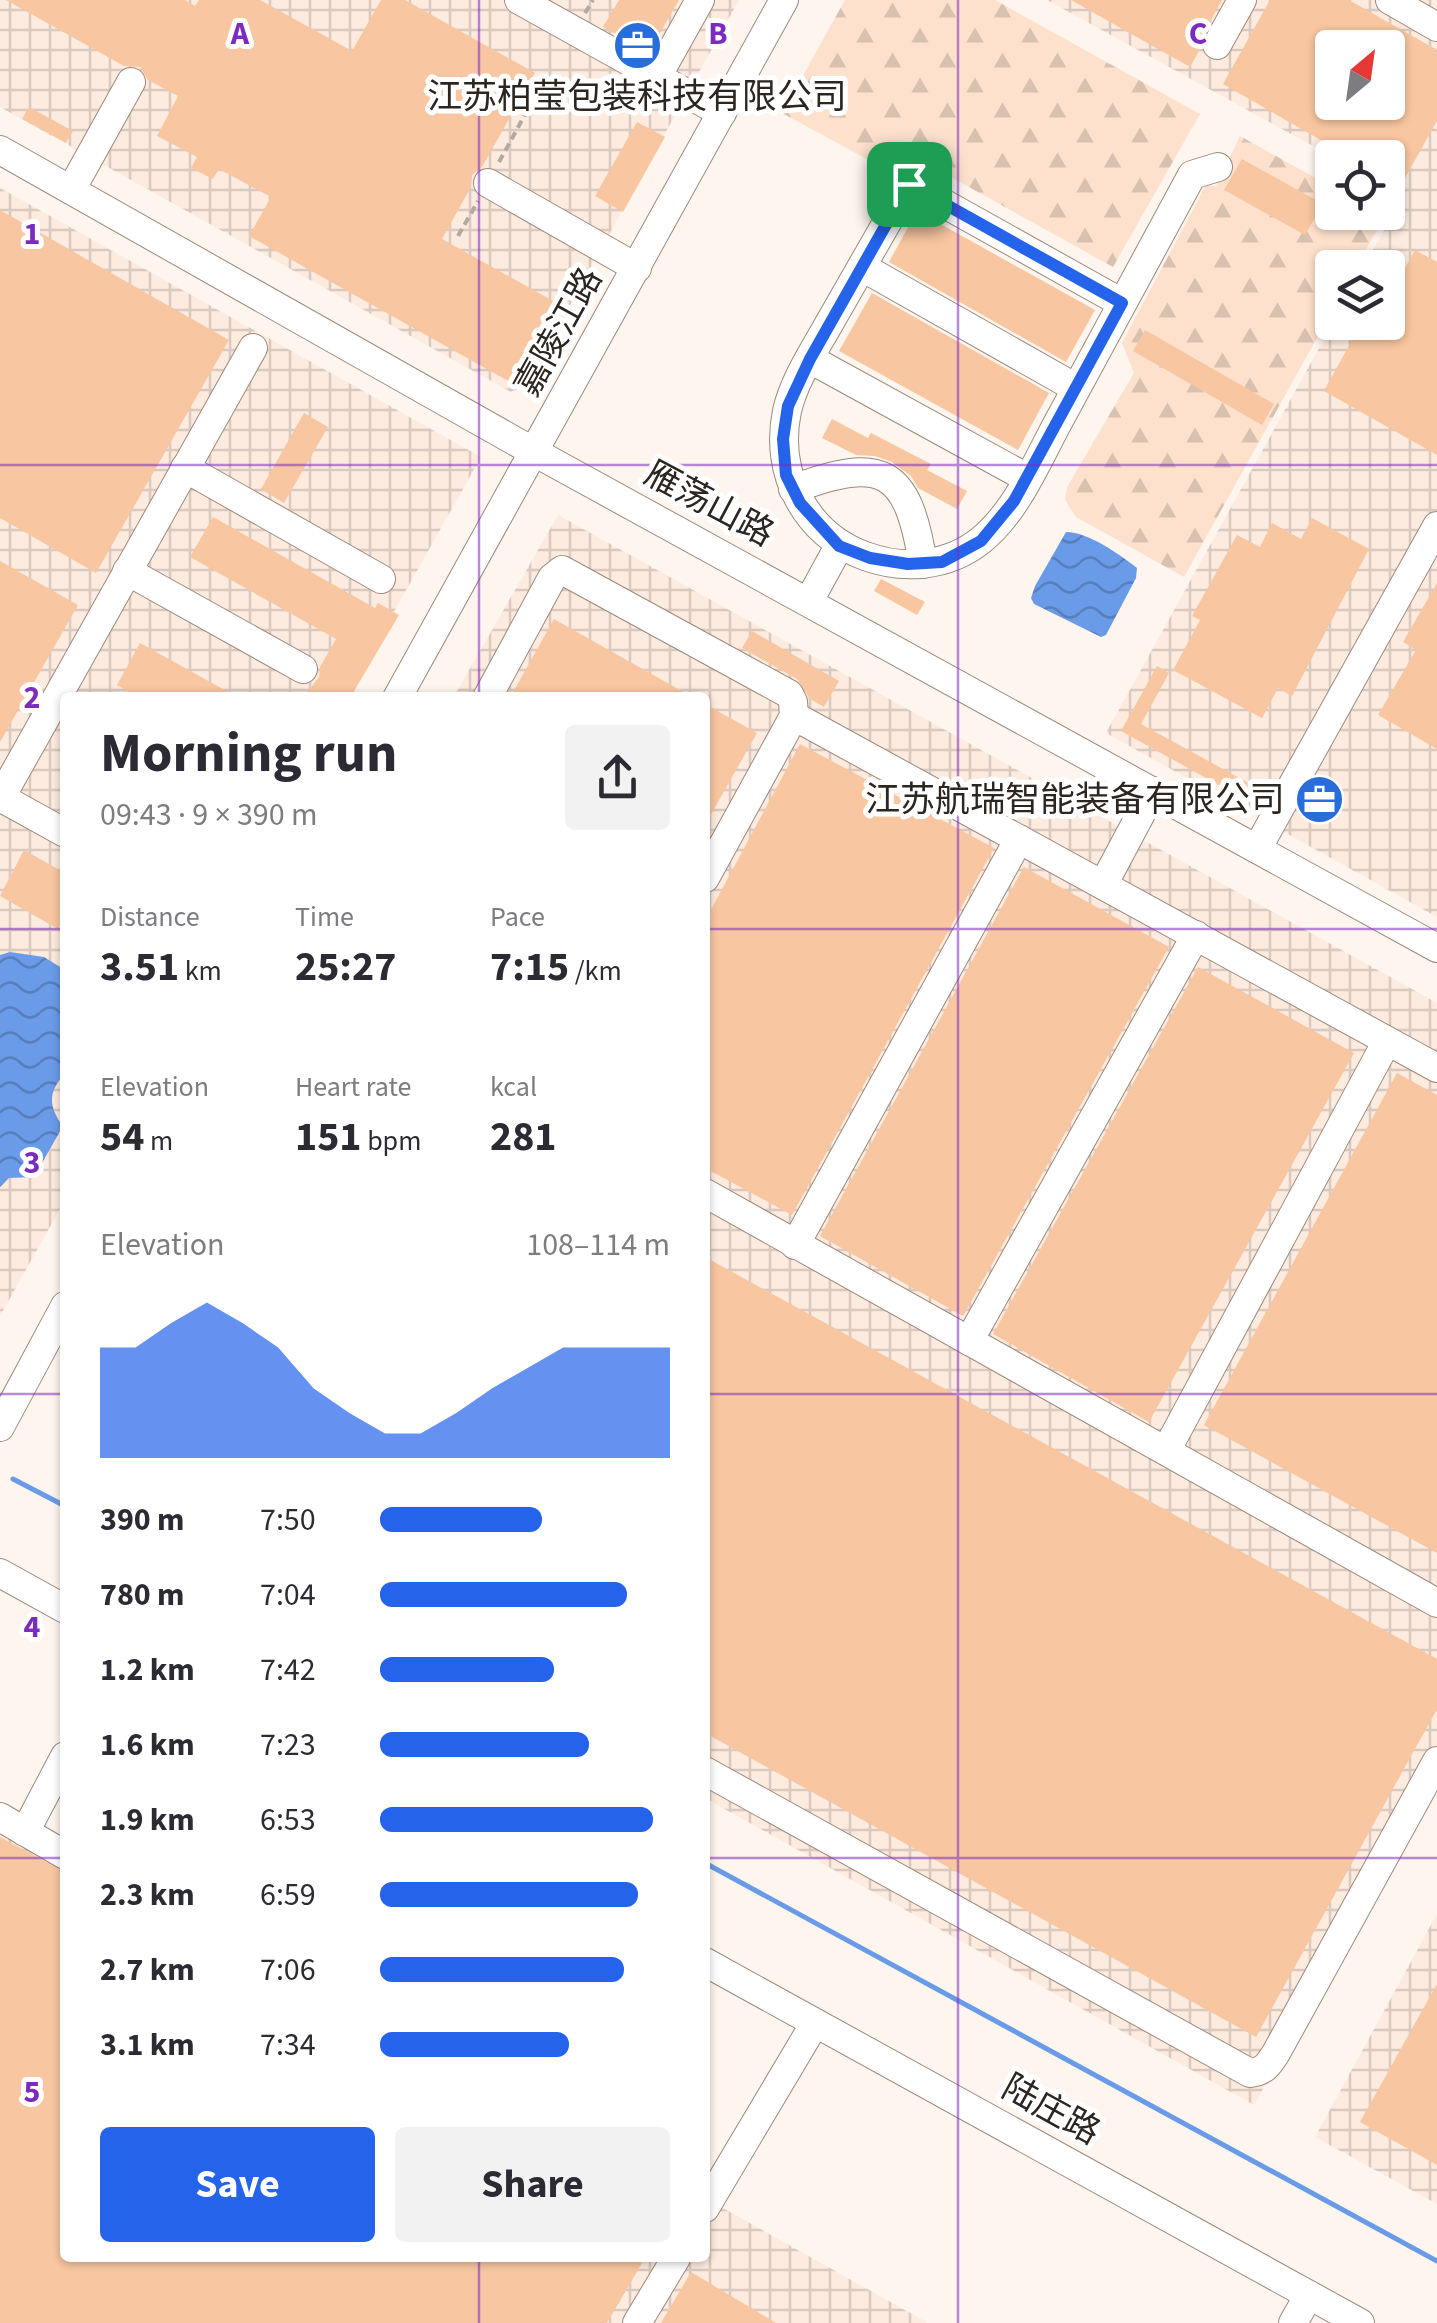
<!DOCTYPE html>
<meta charset="utf-8">
<style>
:root{--surface:#fff;--page:#f2f2f3;--text:#2b2b33;--muted:#7c7c81;--accent:#2563eb}
body{margin:0;font-family:"Source Sans 3","Noto Sans SC",sans-serif;background:var(--page);color:var(--text);height:100vh;display:flex;flex-direction:column;font-size:38px;white-space:nowrap}
*{box-sizing:border-box;margin:0}
p{font-size:32px;color:var(--muted)}
.icon{flex:none;width:55px;height:55px;fill:none;stroke:currentColor;stroke-width:2;stroke-linecap:round;stroke-linejoin:round}
.map{position:relative;flex:1;overflow:hidden}
.panel{position:absolute;left:60px;top:692px;width:650px;height:1570px;display:flex;flex-direction:column;background:var(--surface);border-radius:10px;box-shadow:0 2px 8px #0004}
.panel>*{flex:none}
.needle{width:65px;rotate:29deg}
.buttons{position:absolute;left:1315px;top:30px;display:grid;gap:20px}
.buttons a{display:grid;place-items:center;width:90px;height:90px;border-radius:10px;background:var(--surface);box-shadow:0 2px 8px #0004;font-size:50px}
.pin{position:absolute;display:grid;place-items:center;width:85px;height:85px;color:#fff;margin:-42px;border-radius:20px;box-shadow:0 5px 15px #0006}
.round{display:grid;place-items:center;flex:none;width:105px;height:105px;border-radius:10px;background:var(--page)}
.summary{display:flex;align-items:center;justify-content:space-between;height:170px;padding:0 40px}
h1{font-size:55px;font-weight:700;line-height:75px}
.metrics{display:grid;grid-template-columns:repeat(3,1fr);gap:15px;height:170px;padding:10px 40px}
.metrics div{display:grid;align-content:center}
.metrics b{font-size:42px;font-weight:700}
.metrics small{font-size:28px;font-weight:400}
.metrics p{font-size:28px}
.chart{height:280px;padding:20px 40px}
.chart p{display:flex;justify-content:space-between}
.chart svg{width:100%;height:180px;margin-top:10px;fill:var(--accent);opacity:.7}
.action{display:flex;gap:20px;margin-top:auto;padding:20px 40px}
.action a{flex:1;height:115px;border-radius:10px;background:var(--accent);color:#fff;font-size:40px;font-weight:700;line-height:115px;text-align:center}
.action a+a{background:var(--page);color:var(--text)}
ul{padding:0 40px;list-style:none;font-size:32px}
li{display:grid;grid-template-columns:160px 120px 1fr;align-items:center;height:75px}
li i{height:25px;border-radius:12px;background:var(--accent)}
.map>svg:first-child{display:block}
.industrial{fill:url(#industrial-grid);fill-rule:evenodd}
.forest{fill:url(#forest-firs)}
.water{fill:url(#water-waves)}
.lines{fill:none;stroke-linecap:round;stroke-linejoin:round}
.stream{stroke:#6a9be8;stroke-width:5}
.building{fill:#f8c6a0;fill-rule:evenodd}
.minor-casing{stroke:#9d897a;stroke-width:30}
.path{stroke:#b2a9a3;stroke-width:4;stroke-dasharray:8 5;stroke-linecap:butt}
.minor{stroke:#fff;stroke-width:28}
.route-casing{stroke:#fff;stroke-width:20}
.route{stroke:#2563eb;stroke-width:12}
.grid{fill:none;stroke:#7b2cbf;stroke-width:2.5;stroke-opacity:0.55}
.labels{text-anchor:middle;dominant-baseline:central;stroke-width:10;stroke-linejoin:round;paint-order:stroke}
.poi-label{font-size:35px;fill:#2d251f;stroke:#fff}
.street-label{font-size:35px;fill:#2d251f;stroke:#fff}
.grid-label{font-size:32px;text-anchor:middle;font-weight:bold;fill:#7b2cbf;stroke:#fff;stroke-width:10;stroke-linejoin:round;paint-order:stroke}
</style>
<div class="map">
<svg width="1437" height="2323" viewBox="0 0 1437 2323">
<defs>
<pattern id="industrial-grid" width="8" height="8" patternUnits="userSpaceOnUse" patternTransform="scale(2.5)"><rect width="8" height="8" fill="#fdebdf"/><path d="M0 4h8M4 0v8" fill="none" stroke="#d9c9bf"/></pattern>
<pattern id="forest-firs" width="22" height="20" patternUnits="userSpaceOnUse" patternTransform="scale(2.5)"><rect width="22" height="20" fill="#fde1cd"/><path d="M5 1l3.5 6h-7zM16 11l3.5 6h-7z" fill="#d9c1b0"/></pattern>
<pattern id="water-waves" width="16" height="10" patternUnits="userSpaceOnUse" patternTransform="scale(2.5)"><rect width="16" height="10" fill="#6a9be8"/><path d="M0 5q4-4 8 0t8 0" fill="none" stroke="#587ebb"/></pattern>
</defs>
<rect width="100%" height="100%" fill="#fef5ee"/>
<g class="industrial">
<path d="M0,0H739L525,386L511,392L0,107Z"/>
<path d="M1047,0H1437V917L1106,733L1333,323L1388,322V268L1363,267L1403,197L1388,188V158L1333,157ZM1332,48H1388V102H1332Z"/>
<path d="M0,188L481,457L346,697L65,698V1200L0,1316Z"/>
<path d="M558,515L1437,1003V1774L1254,2105L705,1798V698H453Z"/>
<path d="M0,1803L65,1840V2258H705V2198L928,2323H0Z"/>
<path d="M1437,1914V2204L1315,2137Z"/>
</g>
<g class="forest">
<path d="M845,0H995L1200,114L1113,267L940,171L917,165L898,176L782,113Z"/>
<path d="M1240,136L1332,187V212L1380,213L1385,216L1356,267L1332,268V311L1184,577L1076,517L1065,500L1067,487L1134,373L1122,343L1206,185L1216,186Z"/>
</g>
<g class="water">
<path d="M1066,532C1088,532 1119,554 1137,568L1136,578L1106,635L1101,637L1034,604L1031,598L1035,586Z"/>
<path d="M10,952L44,957L65,970V1074C48,1091 48,1107 63,1126L34,1177L9,1178L0,1187V955Z"/>
</g>
<g class="lines">
<g class="stream">
<path d="M13,1479L65,1506"/>
<path d="M705,1863L1437,2261"/>
</g>
</g>
<g class="building">
<path d="M6,0H185L195,6L199,0H260L352,51L381,0H405L535,73L482,167L472,175L471,187L442,239L555,302L510,382L249,236L271,197L219,169L213,179L191,168L197,157L157,136L178,96L148,80L140,67L124,66Z"/>
<path d="M619,0H679L649,52L603,27Z"/>
<path d="M1071,0H1222L1202,36L1200,49L1190,67Z"/>
<path d="M1270,0H1349L1437,50V121L1401,185L1388,178V158H1352L1223,84ZM1332,48H1388V102H1332Z"/>
<path d="M29,107L73,131L66,143L22,119Z"/>
<path d="M637,122L665,137L623,212L595,196Z"/>
<path d="M1242,159L1323,204L1305,235L1224,190Z"/>
<path d="M0,210L229,340L96,573L0,518Z"/>
<path d="M917,211L1095,310L1066,362L889,262Z"/>
<path d="M1415,250L1437,262V455L1324,391L1362,322H1388V299Z"/>
<path d="M872,293L1049,393L1018,450L839,351Z"/>
<path d="M1145,330L1274,404L1262,425L1133,351Z"/>
<path d="M304,413L328,427L284,503L261,489Z"/>
<path d="M832,419L868,438L871,433L931,464L927,470L967,491L957,509L918,488L911,476L892,462L875,456L856,455L822,438Z"/>
<path d="M213,517L375,608L378,603L399,615L350,698H303L319,677L320,667L336,639L190,557Z"/>
<path d="M1312,518L1369,549L1292,696L1278,688L1262,718L1173,670L1200,620L1192,616L1237,535L1260,547L1272,523L1301,539Z"/>
<path d="M0,561L78,605L0,742Z"/>
<path d="M881,579L925,602L917,615L874,591Z"/>
<path d="M1437,583V749L1378,715L1416,650L1403,642Z"/>
<path d="M554,619L694,698H510Z"/>
<path d="M752,631L839,681L824,707L810,699L797,679L742,648Z"/>
<path d="M140,643L239,698H140L117,685Z"/>
<path d="M1157,666L1169,673L1141,724L1263,791L1255,805L1121,731Z"/>
<path d="M705,704L757,733L705,825Z"/>
<path d="M800,744L994,848L792,1215L705,1168V921Z"/>
<path d="M24,850L65,873V916L58,929L0,896Z"/>
<path d="M1024,867L1169,947L963,1316L820,1236Z"/>
<path d="M1198,967L1354,1053L1149,1422L993,1334Z"/>
<path d="M1397,1073L1437,1095V1553L1204,1425Z"/>
<path d="M705,1257L1437,1659V1709L1256,2037L705,1733Z"/>
<path d="M0,1837L65,1872V2258H645L607,2323H0Z"/>
<path d="M1437,1984V2165L1360,2122Z"/>
<path d="M691,2272L776,2323H661Z"/>
</g>
<g class="lines">
<defs>
<g id="minor">
<path d="M519,0L722,113"/>
<path d="M1390,0L1437,27"/>
<path d="M1217,45L1242,0"/>
<path d="M657,77L700,0"/>
<path d="M0,150L536,453L1437,948"/>
<path d="M488,183L637,268"/>
<path d="M71,190L131,82"/>
<path d="M862,267L1076,388"/>
<path d="M1122,303L909,184C883,230 856,276 830,322C815,349 794,380 787,411C774,473 805,534 865,556C903,570 947,567 980,541C1018,511 1039,456 1062,415C1105,335 1148,255 1192,175L1218,167"/>
<path d="M810,359L1027,478"/>
<path d="M185,468L381,579"/>
<path d="M793,489C883,455 908,469 923,564"/>
<path d="M127,571L303,669"/>
<path d="M809,601L839,546"/>
<path d="M397,698L784,0"/>
<path d="M487,698L552,578L562,570L789,694L793,702L794,716L705,878"/>
<path d="M794,716L1437,1068"/>
<path d="M0,797L65,833"/>
<path d="M0,799L253,348"/>
<path d="M1257,849L1437,526"/>
<path d="M1103,885L1153,791"/>
<path d="M705,1193L1437,1603"/>
<path d="M795,1245L1019,839"/>
<path d="M969,1341L1196,935"/>
<path d="M0,1427L65,1306"/>
<path d="M1166,1451L1387,1041"/>
<path d="M0,1573L65,1609"/>
<path d="M705,1771L1250,2073C1264,2072 1269,2064 1276,2053L1437,1761"/>
<path d="M0,1817L65,1855"/>
<path d="M25,1832L65,1756"/>
<path d="M705,1962L1360,2323"/>
<path d="M705,2208L815,2023"/>
<path d="M637,2323L676,2258"/>
<path d="M1293,2323L1309,2295"/>
</g>
</defs>
<use href="#minor" class="minor-casing"/>
<g class="path">
<path d="M585,13L593,0"/>
<path d="M499,162L538,91"/>
<path d="M458,236L478,201"/>
</g>
<use href="#minor" class="minor"/>
</g>
<g class="lines">
<defs>
<path id="route" d="M909,184L1122,303L1014,501L981,541L942,562L908,564L870,558L839,546L800,503L786,475L783,439L788,406L810,359Z"/>
</defs>
<use href="#route" class="route-casing"/>
<use href="#route" class="route"/>
</g>
<path class="grid" d="M479,0V698M958,0V2323M0,465H1437M0,929H65M705,929H1437M0,1394H65M705,1394H1437M0,1858H65M705,1858H1437M479,2258V2323"/>
<defs>
<symbol id="office-disc" viewBox="-11 -11 22 22"><circle r="9.5" fill="#296dda" stroke="#fff"/><path d="M-6-3h4V-5.5h4V-3h4V5H-6ZM-1-4.5V-3h2v-1.5ZM-6 0V1H6V0Z" fill="#fff"/></symbol>
</defs>
<g fill-rule="evenodd">
<use href="#office-disc" x="610" y="18" width="55" height="55"/>
<use href="#office-disc" x="1292" y="772" width="55" height="55"/>
</g>
<g class="labels">
<g class="poi-label">
<text x="637" y="97">江苏柏莹包装科技有限公司</text>
<text x="1285" y="800" text-anchor="end">江苏航瑞智能装备有限公司</text>
</g>
<g class="street-label">
<text transform="translate(559 332) rotate(-61)">嘉陵江路</text>
<text transform="translate(709 504) rotate(28)">雁荡山路</text>
<text transform="translate(1051 2110) rotate(29)">陆庄路</text>
</g>
</g>
<g class="grid-label">
<text x="240" y="44">A</text>
<text x="718" y="44">B</text>
<text x="1198" y="44">C</text>
<text x="32" y="244">1</text>
<text x="32" y="708">2</text>
<text x="32" y="1173">3</text>
<text x="32" y="1637">4</text>
<text x="32" y="2102">5</text>
</g>
</svg>
<div class="buttons">
<a><svg class="needle" viewBox="-14 -14 28 28"><path d="M0-13l5 13h-10z" fill="#e53935"/><path d="M0 13l5-13h-10z" fill="#7c7c81"/></svg></a>
<a><svg class="icon" aria-label="locate" viewBox="0 0 24 24"><circle cx="12" cy="12" r="6"/><path d="M12 2v4M12 18v4M2 12h4M18 12h4"/></svg></a>
<a><svg class="icon" aria-label="layers" viewBox="0 0 24 24"><path d="M12 4l9 5-9 5-9-5zM3 14l9 5 9-5"/></svg></a>
</div>
<div class="pin" style="left:909px;top:184px;background:#1e9e55"><svg class="icon" aria-label="arrive" viewBox="0 0 24 24"><path d="M6 21V4h12l-3 4 3 4H6"/></svg></div>
<section class="panel">
<div class="summary"><div><h1>Morning run</h1><p>09:43 · 9 × 390 m</p></div><a class="round"><svg class="icon" aria-label="share" viewBox="0 0 24 24"><path d="M12 15V3M7 8l5-5 5 5M5 13v7h14v-7"/></svg></a></div>
<div class="metrics">
<div><p>Distance</p><b>3.51<small> km</small></b></div>
<div><p>Time</p><b>25:27</b></div>
<div><p>Pace</p><b>7:15<small> /km</small></b></div>
</div>
<div class="metrics">
<div><p>Elevation</p><b>54<small> m</small></b></div>
<div><p>Heart rate</p><b>151<small> bpm</small></b></div>
<div><p>kcal</p><b>281</b></div>
</div>
<div class="chart"><p><span>Elevation</span>108–114 m</p>
<svg viewBox="0 0 160 44" preserveAspectRatio="none"><path d="M0 44V17L10 17L20 11L30 6L40 11L50 17L60 27L70 33L80 38L90 38L100 33L110 27L120 22L130 17L140 17L150 17L160 17V44z"/></svg>
</div>
<ul>
<li><b>390 m</b>7:50<i style="width:56%"></i></li>
<li><b>780 m</b>7:04<i style="width:85%"></i></li>
<li><b>1.2 km</b>7:42<i style="width:60%"></i></li>
<li><b>1.6 km</b>7:23<i style="width:72%"></i></li>
<li><b>1.9 km</b>6:53<i style="width:94%"></i></li>
<li><b>2.3 km</b>6:59<i style="width:89%"></i></li>
<li><b>2.7 km</b>7:06<i style="width:84%"></i></li>
<li><b>3.1 km</b>7:34<i style="width:65%"></i></li>
</ul>
<div class="action"><a>Save</a><a>Share</a></div>
</section>
</div>
